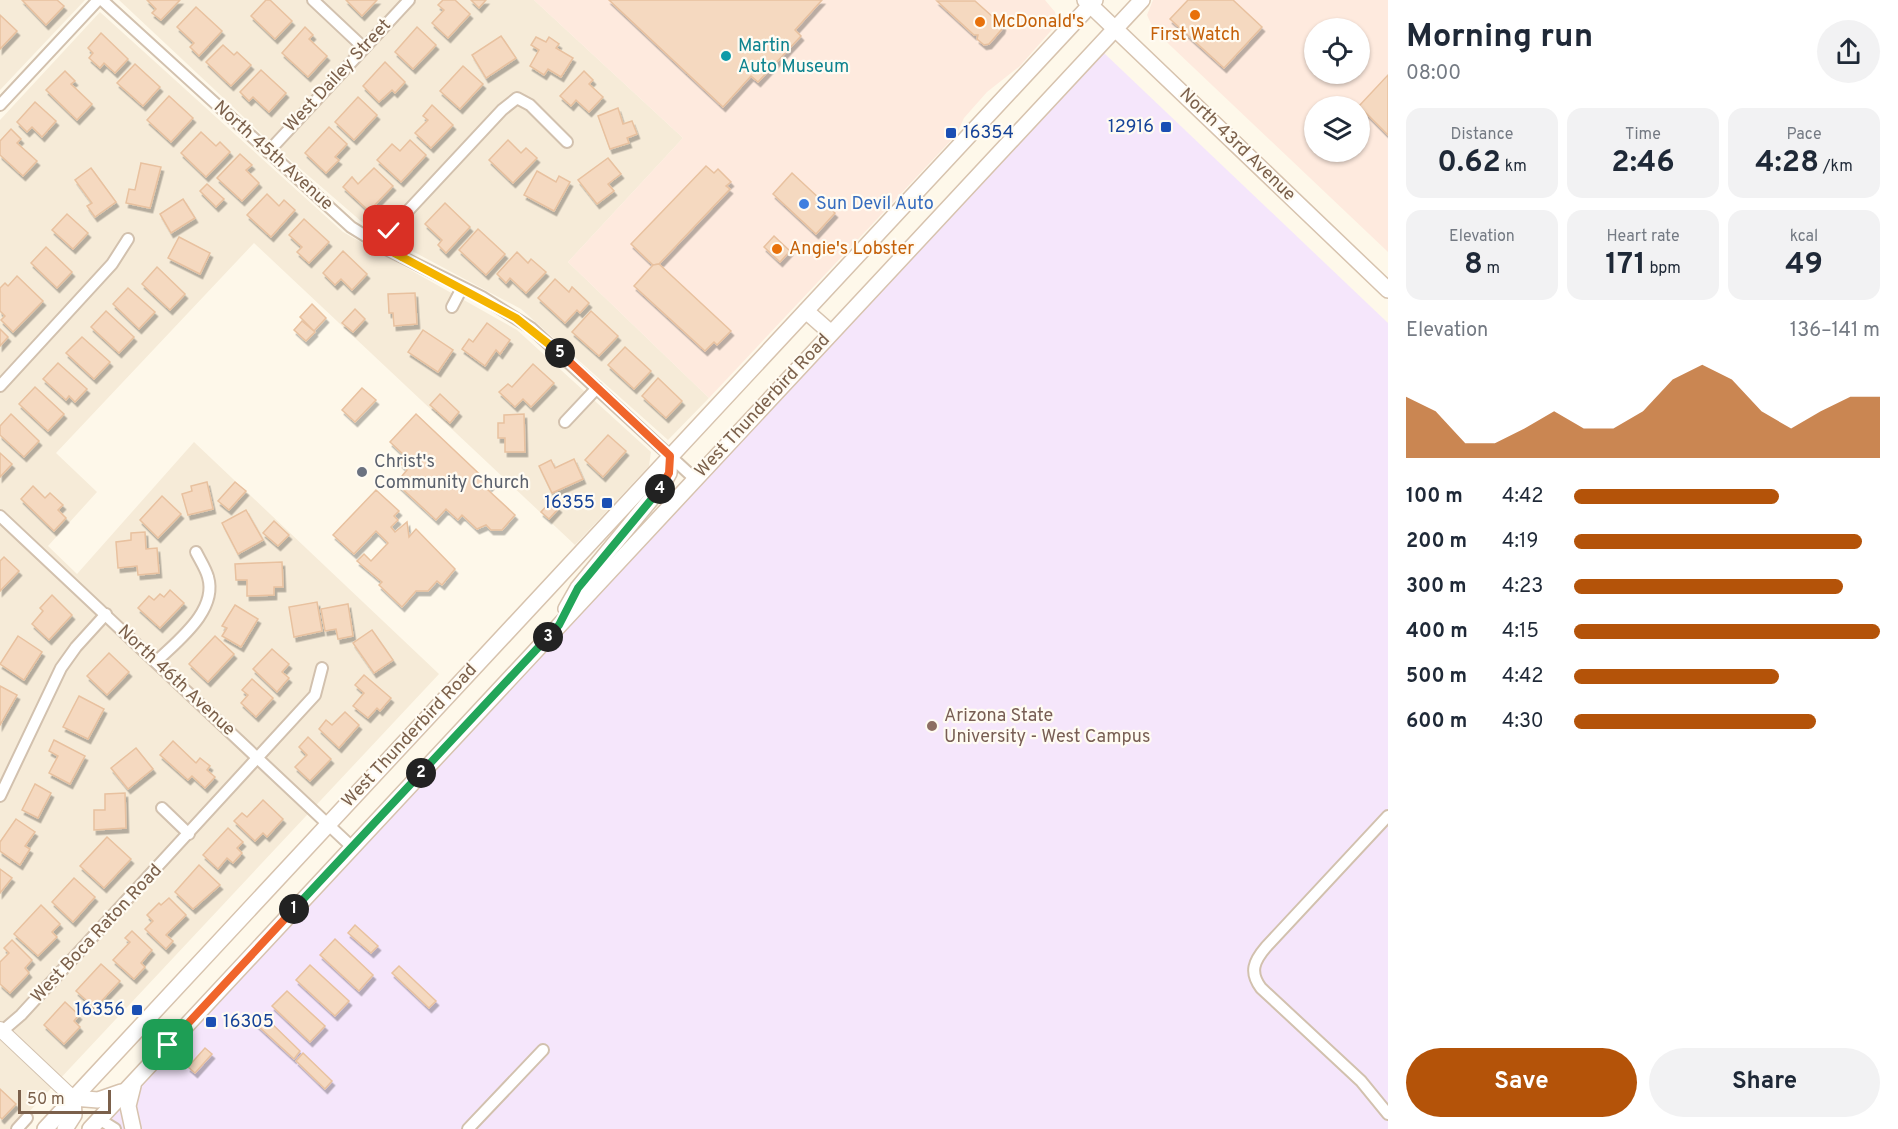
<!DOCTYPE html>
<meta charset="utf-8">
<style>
:root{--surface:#fff;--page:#f2f2f3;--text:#1f2937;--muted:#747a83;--accent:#b45309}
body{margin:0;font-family:Overpass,sans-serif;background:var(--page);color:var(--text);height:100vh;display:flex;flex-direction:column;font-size:22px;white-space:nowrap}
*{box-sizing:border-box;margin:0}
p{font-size:20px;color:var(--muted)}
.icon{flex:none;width:33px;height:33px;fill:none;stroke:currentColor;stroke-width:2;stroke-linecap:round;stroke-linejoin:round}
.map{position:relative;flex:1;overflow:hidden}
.sheet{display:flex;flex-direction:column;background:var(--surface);width:510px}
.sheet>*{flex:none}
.buttons{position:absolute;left:1304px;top:18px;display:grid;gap:12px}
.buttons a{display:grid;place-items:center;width:66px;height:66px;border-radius:50%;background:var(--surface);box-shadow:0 2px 4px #0004;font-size:30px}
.scale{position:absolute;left:18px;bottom:15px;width:93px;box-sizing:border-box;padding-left:6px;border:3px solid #7b604b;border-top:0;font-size:16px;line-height:21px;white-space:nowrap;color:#7b604b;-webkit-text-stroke:4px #fffbf2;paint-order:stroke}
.pin{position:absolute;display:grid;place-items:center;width:51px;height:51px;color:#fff;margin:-26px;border-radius:12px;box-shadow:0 3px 9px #0006}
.km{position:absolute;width:30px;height:30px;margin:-15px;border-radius:50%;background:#222;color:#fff;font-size:16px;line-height:30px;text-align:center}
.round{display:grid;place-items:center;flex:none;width:63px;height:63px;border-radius:32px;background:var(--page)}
.head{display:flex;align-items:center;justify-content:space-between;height:102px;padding:0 18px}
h1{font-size:33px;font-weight:700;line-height:45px}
.figures{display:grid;grid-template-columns:repeat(3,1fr);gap:9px;height:102px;padding:6px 18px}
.figures div{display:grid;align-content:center;border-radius:15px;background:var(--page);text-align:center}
.figures b{font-size:30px;font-weight:700}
.figures small{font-size:16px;font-weight:400}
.figures p{font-size:16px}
.chart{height:168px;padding:12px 18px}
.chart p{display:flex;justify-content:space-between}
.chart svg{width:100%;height:108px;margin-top:6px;fill:var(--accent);opacity:.7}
.cta{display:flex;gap:12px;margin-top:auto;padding:12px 18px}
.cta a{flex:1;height:69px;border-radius:36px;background:var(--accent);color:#fff;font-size:24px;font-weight:700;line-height:69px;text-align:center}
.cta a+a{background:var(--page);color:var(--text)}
ul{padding:0 18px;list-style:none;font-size:20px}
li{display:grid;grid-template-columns:96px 72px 1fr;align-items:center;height:45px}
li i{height:15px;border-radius:8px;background:var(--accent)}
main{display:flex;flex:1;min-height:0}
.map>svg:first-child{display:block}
.residential{fill:#f6ebd8}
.commercial{fill:#feeade;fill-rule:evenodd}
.education{fill:#f5e6fb}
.building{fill:#f5d9c0;stroke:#e8c19f;stroke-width:1.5;filter:url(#shadow)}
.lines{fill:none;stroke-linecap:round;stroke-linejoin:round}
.minor-casing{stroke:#d2c1ae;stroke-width:14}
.tertiary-casing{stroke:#d2c1ae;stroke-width:16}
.secondary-casing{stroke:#d7c3ae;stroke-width:18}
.minor{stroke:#fff;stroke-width:10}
.tertiary{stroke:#fff;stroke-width:14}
.secondary{stroke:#fff;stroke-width:15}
.split-1-casing{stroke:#fff;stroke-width:12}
.split-2-casing{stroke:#fff;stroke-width:12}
.split-3-casing{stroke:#fff;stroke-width:12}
.split-4-casing{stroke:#fff;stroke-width:12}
.split-5-casing{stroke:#fff;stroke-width:12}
.split-6-casing{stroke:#fff;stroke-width:12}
.split-7-casing{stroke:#fff;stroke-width:12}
.split-1{stroke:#f0652b;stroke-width:8}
.split-2{stroke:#22a559;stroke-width:8}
.split-3{stroke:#22a559;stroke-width:8}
.split-4{stroke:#22a559;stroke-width:8}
.split-5{stroke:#f0652b;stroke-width:8}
.split-6{stroke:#f5b400;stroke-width:8}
.split-7{stroke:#f5b400;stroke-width:8}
.food-dot{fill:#e8710a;stroke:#fffbf2;stroke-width:2}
.culture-dot{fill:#0f9aa8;stroke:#fffbf2;stroke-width:2}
.transit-dot{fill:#1a4fb4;stroke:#fffbf2;stroke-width:2}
.shop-dot{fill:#3f7fe0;stroke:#fffbf2;stroke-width:2}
.worship-dot{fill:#6b7280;stroke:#fffbf2;stroke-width:2}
.education-dot{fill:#8d6e63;stroke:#fffbf2;stroke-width:2}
.labels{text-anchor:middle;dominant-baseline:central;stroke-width:4.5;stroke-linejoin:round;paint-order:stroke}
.food-label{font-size:18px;fill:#c56008;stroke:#fffbf2;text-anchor:start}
.culture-label{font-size:18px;fill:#0d838f;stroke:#fffbf2;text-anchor:start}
.street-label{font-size:18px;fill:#7b604b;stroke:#fffbf2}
.transit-label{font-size:18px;fill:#164399;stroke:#fffbf2;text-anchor:end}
.shop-label{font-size:18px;fill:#366cbe;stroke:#fffbf2;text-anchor:start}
.worship-label{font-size:18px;fill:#5b616d;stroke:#fffbf2;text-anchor:start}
.education-label{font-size:18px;fill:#785e54;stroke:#fffbf2;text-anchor:start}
</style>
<main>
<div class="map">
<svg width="1388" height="1129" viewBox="0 0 1388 1129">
<defs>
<filter id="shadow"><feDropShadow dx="2.5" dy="4.5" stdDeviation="0" flood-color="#0004"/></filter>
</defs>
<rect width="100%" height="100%" fill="#fef8ea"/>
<g class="residential">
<path d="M0,0H85L0,90Z"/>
<path d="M119,0H534L683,138L568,262L709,398L668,440L521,309L369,228L281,152Z"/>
<path d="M100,12L343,232L517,330L651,452L649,466L575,545L254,243L56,453L97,492L48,546L77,574L194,442L439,674L13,1129H0V120Z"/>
</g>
<g class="commercial">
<path d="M534,0H1045L1055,12L1057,24L1020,66L987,92L964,118L956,135L709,398L568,262L683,138Z"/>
<path d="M1153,0H1388V252L1154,30L1147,15ZM1314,28H1359V74H1314ZM1314,106H1359V152H1314Z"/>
</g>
<path class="education" d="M1104,53L1388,323V1129H99Z"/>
<g class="building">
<path d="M22,0H57L64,6L46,25Z"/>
<path d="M147,0H180L161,20L152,13L156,9Z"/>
<path d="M266,0H270L292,21L275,39L251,16Z"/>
<path d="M346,0H377L362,16Z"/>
<path d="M443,0H455L470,14L448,38L432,23L444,10L438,5Z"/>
<path d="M471,0H486L479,8Z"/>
<path d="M609,0H822L795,30L801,36L758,82L751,76L723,107Z"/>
<path d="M1188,0H1233L1262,27L1224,68L1170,19Z"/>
<path d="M937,1H975L1003,26L1002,29L989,44L984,45L977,39L978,35H974Z"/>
<path d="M196,7L222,31L199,56L190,47L194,43L177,27Z"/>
<path d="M0,15L17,31L0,49Z"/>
<path d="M305,27L313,35L309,39L327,56L308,77L282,53Z"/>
<path d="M417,27L436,45L413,69L395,52Z"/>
<path d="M101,33L128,59L115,73L104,63L100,68L89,58L93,53L88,48Z"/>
<path d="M501,36L516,58L486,78L472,55Z"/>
<path d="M536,37L546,42L549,37L559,44L556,48L573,58L561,77L548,69L544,75L530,66L539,50L531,45Z"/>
<path d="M223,45L234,55L237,52L251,65L231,86L206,62Z"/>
<path d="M385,62L405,82L395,93L392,90L379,102L363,86Z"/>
<path d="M135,64L160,87L143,106L117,83Z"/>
<path d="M463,66L483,84L460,109L440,91Z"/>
<path d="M261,70L286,93L269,112L253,97L249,101L240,92Z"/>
<path d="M65,71L75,81L71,84L92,104L77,120L46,90Z"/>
<path d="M584,71L593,80L589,84L603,97L589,112L576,100L571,106L560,96Z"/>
<path d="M1388,75V135L1359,106Z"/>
<path d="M169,96L193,118L171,142L147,120Z"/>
<path d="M358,97L377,115L354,140L335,122Z"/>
<path d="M35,102L56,121L42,137L32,127L27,132L17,122Z"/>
<path d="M432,105L453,125L431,148L415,133L428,120L423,116Z"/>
<path d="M618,108L623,124L632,121L637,134L627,138L629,143L610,149L598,116Z"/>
<path d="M329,127L347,144L335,157L339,160L326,173L305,153Z"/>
<path d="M11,129L21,139L17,143L37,161L23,176L0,155V141Z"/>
<path d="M201,132L216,146L220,142L230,152L206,177L181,153Z"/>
<path d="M410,140L426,155L401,182L377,160L392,144L400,151Z"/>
<path d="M508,140L521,153L526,148L537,158L513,183L489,160Z"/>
<path d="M240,154L252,165L246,170L259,183L242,201L217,178Z"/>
<path d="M608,158L621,174L608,184L614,191L597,204L578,180Z"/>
<path d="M141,163L161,167L150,208L126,203L129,189L135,190Z"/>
<path d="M706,166L714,173L718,169L731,182L726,186L730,189L659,264L653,265L631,244Z"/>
<path d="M91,168L116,202L95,217L87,206L92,203L75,180Z"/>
<path d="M374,168L393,186L369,211L343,187L352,177L358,184Z"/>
<path d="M537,171L556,182L559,176L570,182L554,211L524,195Z"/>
<path d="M792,173L835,213L816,234L773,194Z"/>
<path d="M207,184L224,199L216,207L200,191Z"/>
<path d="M267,194L279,206L284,200L295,210L271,237L247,215Z"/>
<path d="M183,199L195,218L171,233L160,214Z"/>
<path d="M445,203L470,227L446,253L438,245L442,240L425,224Z"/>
<path d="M67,214L88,233L73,249L52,230Z"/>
<path d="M304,219L329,242L309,263L297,252L302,247L289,235Z"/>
<path d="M478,229L505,254L486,275L459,250Z"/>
<path d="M774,236L790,251L780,262L764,247Z"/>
<path d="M179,237L210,253L200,274L168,258Z"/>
<path d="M46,247L72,272L57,288L31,263Z"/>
<path d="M343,251L367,274L352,290L341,279L335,285L323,273Z"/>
<path d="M517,252L528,263L531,259L546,272L526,293L510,278L506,283L497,274Z"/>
<path d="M659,264L731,331L717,345L714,342L705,351L634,286L653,265Z"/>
<path d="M157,267L185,294L170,310L142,284Z"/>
<path d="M17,276L43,301L13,332L1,320L5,316L0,311V288L5,283L8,286Z"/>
<path d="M555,279L569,292L572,287L589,303L580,313L577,310L565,323L538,298Z"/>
<path d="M128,288L155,312L139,329L113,304Z"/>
<path d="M415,293L417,324L394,326L393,313H389L388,294Z"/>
<path d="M312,304L326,318L314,331L300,317Z"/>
<path d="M355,309L365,319L353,332L342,323Z"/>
<path d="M106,311L134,337L119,353L91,327Z"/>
<path d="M591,311L618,336L599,356L572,332Z"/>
<path d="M302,321L315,332L306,341L294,330Z"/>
<path d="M487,323L510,340L500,354L496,350L485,366L462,349L469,339L473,342Z"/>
<path d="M0,329L8,337L0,346Z"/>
<path d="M423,330L453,350L438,372L408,352Z"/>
<path d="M82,337L110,362L94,379L66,353Z"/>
<path d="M625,347L651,371L634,389L608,365Z"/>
<path d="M58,363L87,389L75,402L69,396L66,400L43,379Z"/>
<path d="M533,364L554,383L531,407L523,399L515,407L499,392L508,384L512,387Z"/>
<path d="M658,378L682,401L666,418L642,396Z"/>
<path d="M35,387L64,414L48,431L19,404Z"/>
<path d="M362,388L376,400L355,422L342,410Z"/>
<path d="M440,394L459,412L450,423L430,405Z"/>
<path d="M11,414L39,441L24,457L0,435V426Z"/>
<path d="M416,414L491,485L487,489L515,515L502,530H491L486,525L477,529L462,515L458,520L446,509L436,520L396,483L407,470L400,463L406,457L390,442Z"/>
<path d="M524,414L525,452H505V438H498V423H504V415Z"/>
<path d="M608,435L626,451L603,477L585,460Z"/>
<path d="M0,453L12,464L0,477Z"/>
<path d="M574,459L583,479L552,493L539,466L551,460L555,468Z"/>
<path d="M207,482L213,509L188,515L182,494L192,491L191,486Z"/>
<path d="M235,482L246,491L229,510L218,501Z"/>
<path d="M33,486L45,498L50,493L63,505L58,510L66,518L54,531L21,499Z"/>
<path d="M376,490L399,511L394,516L398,520L391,527L395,532L407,522L409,537L416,529L455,569L442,585L437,581L428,591H416L402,607L379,585L382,582L357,561L364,554L371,561L388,543L376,531L354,554L333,535Z"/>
<path d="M162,496L181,514L158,538L140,520Z"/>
<path d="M551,501L559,508L549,519L541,512Z"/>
<path d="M246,510L263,540L238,554L222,523Z"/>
<path d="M274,521L289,535L278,546L263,533Z"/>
<path d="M145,532L146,549L157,548L159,573L138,575L137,566L118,568L116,542L131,540V533Z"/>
<path d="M4,557L19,571L0,591V561Z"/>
<path d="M282,562L283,587H274V595L247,596V580H236L235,564Z"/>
<path d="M170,590L184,603L160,628L138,608L149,596L154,600L160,594L164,597Z"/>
<path d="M52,595L72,615L49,640L32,624L43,611L40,608Z"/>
<path d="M317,602L322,631L294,637L289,607Z"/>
<path d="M348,604L353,636L338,639L336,629L325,631L321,609Z"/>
<path d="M235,605L258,619L241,647L222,636L227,628L222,626Z"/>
<path d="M372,630L393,660L374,673L353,643Z"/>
<path d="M18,636L42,652L24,680L0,664Z"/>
<path d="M215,636L234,654L208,682L189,664Z"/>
<path d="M272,649L289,664L282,672L289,678L277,692L253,669Z"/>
<path d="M109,653L129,672L107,695L87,676Z"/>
<path d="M364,675L391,698L380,711L377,708L368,718L353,706L364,693L355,685Z"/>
<path d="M252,679L273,698L256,717L241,703L248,695L242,690Z"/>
<path d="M0,686L17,695L0,725Z"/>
<path d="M79,696L104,709L88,739L63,727Z"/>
<path d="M345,712L359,725L339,748L319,729L326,720L332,725Z"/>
<path d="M308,737L331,759L310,781L295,767L307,755L299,747Z"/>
<path d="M54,740L85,756L70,784L49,773L58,756L49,751Z"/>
<path d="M173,741L196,763L200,758L210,766L207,770L215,777L205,788L192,776L188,780L160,755Z"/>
<path d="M136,748L153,769L128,789L111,768Z"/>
<path d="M35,784L51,793L38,818L22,810Z"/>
<path d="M125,793L126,828L94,830V810H105V794Z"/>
<path d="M263,800L283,819L267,837L263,833L255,841L234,821L242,813L247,817Z"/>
<path d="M16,819L35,832L25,846L30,849L20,865L0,851V842Z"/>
<path d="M228,828L243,842L237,848L242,853L233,863L227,858L218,869L203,855Z"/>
<path d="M107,837L131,859L104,888L80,866Z"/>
<path d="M199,865L220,885L193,909L175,892Z"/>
<path d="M0,869L12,878L0,893Z"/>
<path d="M74,878L95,897L73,922L52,902Z"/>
<path d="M169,898L186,915L166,935L173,941L166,949L145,929L153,921L147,915L159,903L161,905Z"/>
<path d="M41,905L60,924L52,932L57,937L38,956L14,934Z"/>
<path d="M355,925L378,946L371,953L348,933Z"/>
<path d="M132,931L152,950L141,963L145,967L134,979L113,960L130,942L125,938Z"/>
<path d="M335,939L373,975L359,991L320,955Z"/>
<path d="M12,940L32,960L25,968L29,973L10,993L0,984V962L9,953L4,948Z"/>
<path d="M101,964L120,981L95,1008L76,991Z"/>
<path d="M310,965L349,1001L335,1016L296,980Z"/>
<path d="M399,966L436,1001L429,1008L392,973Z"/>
<path d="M287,991L325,1026L310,1042L272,1006Z"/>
<path d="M65,1002L79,1015L74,1021L80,1027L64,1044L44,1025Z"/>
<path d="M264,1016L300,1051L294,1059L256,1024Z"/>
<path d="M205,1048L212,1054L195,1073L188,1067Z"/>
<path d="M303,1053L332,1081L325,1089L296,1061Z"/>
<path d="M0,1089L16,1104L2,1119L0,1117Z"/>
</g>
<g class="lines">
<defs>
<g id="minor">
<path d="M102,0L351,227L388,250L482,297L531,328L695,479"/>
<path d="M313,0L364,48"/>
<path d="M0,105L98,0"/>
<path d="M268,152L409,0"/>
<path d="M377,244L502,110L517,98L530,105L567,142"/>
<path d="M452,307L462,288"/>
<path d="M0,386L112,264L128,239"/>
<path d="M565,422L597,388"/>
<path d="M0,516L352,847"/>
<path d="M156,662C177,641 218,611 208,577C206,569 200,560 196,552"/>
<path d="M0,796L61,668L76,647L106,614"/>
<path d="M162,808L189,834"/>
<path d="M1388,816L1266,947C1254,961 1249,972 1261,988L1361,1081L1388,1114"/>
<path d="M0,1033L21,1015L315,695L322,668"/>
<path d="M99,1119L115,1129"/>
<path d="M17,1129L27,1118"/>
<path d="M468,1129L543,1050"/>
</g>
<path id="tertiary" d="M0,1029L73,1098"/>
<g id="secondary">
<path d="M1085,0L1388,290"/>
<path d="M806,311L831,333"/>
<path d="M566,609L578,588L661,487L669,473L670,456"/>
<path d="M133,1086L128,1106L133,1129"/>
<path d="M45,1129L1095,0"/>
<path d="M65,1129L74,1115L73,1098L98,1100L121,1092"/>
<path d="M90,1129L1142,0"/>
</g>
</defs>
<use href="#minor" class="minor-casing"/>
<use href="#tertiary" class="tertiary-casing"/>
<use href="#secondary" class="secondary-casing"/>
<use href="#minor" class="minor"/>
<use href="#tertiary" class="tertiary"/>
<use href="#secondary" class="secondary"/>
</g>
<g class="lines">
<defs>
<path id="split-1" d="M168,1045L294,909"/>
<path id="split-2" d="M294,909L421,773"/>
<path id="split-3" d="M421,773L548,637"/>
<path id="split-4" d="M548,637L559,625L578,588L660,489"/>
<path id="split-5" d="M560,353L670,456L669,473L660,489"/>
<path id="split-6" d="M402,257L516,318L560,353"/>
<path id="split-7" d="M389,231L377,244L402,257"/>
</defs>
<use href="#split-1" class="split-1-casing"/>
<use href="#split-2" class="split-2-casing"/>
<use href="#split-3" class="split-3-casing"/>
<use href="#split-4" class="split-4-casing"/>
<use href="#split-5" class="split-5-casing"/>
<use href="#split-6" class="split-6-casing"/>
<use href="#split-7" class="split-7-casing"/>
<use href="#split-1" class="split-1"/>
<use href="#split-2" class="split-2"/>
<use href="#split-3" class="split-3"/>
<use href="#split-4" class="split-4"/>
<use href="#split-5" class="split-5"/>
<use href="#split-6" class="split-6"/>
<use href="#split-7" class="split-7"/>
</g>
<g class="food-dot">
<circle cx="1195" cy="15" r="6"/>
<circle cx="980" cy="22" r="6"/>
<circle cx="777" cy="249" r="6"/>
</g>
<circle class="culture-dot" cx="726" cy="56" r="6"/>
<g class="transit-dot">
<rect x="1160" y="121" width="12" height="12" rx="3"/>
<rect x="945" y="127" width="12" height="12" rx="3"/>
<rect x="601" y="497" width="12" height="12" rx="3"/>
<rect x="131" y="1004" width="12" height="12" rx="3"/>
<rect x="205" y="1016" width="12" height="12" rx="3"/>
</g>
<circle class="shop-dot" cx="804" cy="204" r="6"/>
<circle class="worship-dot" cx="362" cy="472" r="6"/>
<circle class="education-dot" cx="932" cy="726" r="6"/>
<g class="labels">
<g class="food-label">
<text x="992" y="22">McDonald's</text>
<text x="1195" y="35" text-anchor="middle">First Watch</text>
<text x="789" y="249">Angie's Lobster</text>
</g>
<g class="culture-label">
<text x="738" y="46">Martin<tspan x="738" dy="21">Auto Museum</tspan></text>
</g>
<g class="street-label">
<text transform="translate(338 76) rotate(-47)">West Dailey Street</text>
<text transform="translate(1237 145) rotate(44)">North 43rd Avenue</text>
<text transform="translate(273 156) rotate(42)">North 45th Avenue</text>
<text transform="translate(763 406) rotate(-47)">West Thunderbird Road</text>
<text transform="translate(176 681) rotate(43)">North 46th Avenue</text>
<text transform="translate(410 736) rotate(-47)">West Thunderbird Road</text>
<text transform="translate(97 934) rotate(-47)">West Boca Raton Road</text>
</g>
<g class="transit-label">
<text x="1154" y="127">12916</text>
<text x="963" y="133" text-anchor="start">16354</text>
<text x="595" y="503">16355</text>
<text x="125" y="1010">16356</text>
<text x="223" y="1022" text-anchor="start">16305</text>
</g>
<g class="shop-label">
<text x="816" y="204">Sun Devil Auto</text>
</g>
<g class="worship-label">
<text x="374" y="462">Christ's<tspan x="374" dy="21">Community Church</tspan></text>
</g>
<g class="education-label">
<text x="944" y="716">Arizona State<tspan x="944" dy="21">University - West Campus</tspan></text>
</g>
</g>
</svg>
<div class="buttons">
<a><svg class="icon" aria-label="locate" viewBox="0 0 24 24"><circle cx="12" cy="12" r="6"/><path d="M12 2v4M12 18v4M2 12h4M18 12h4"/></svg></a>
<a><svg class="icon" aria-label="layers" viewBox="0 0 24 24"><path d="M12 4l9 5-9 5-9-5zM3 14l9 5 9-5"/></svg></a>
</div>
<div class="scale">50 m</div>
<div class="pin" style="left:168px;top:1045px;background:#1e9e55"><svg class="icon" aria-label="arrive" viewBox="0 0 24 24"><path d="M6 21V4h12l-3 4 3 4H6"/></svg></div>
<div class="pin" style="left:389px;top:231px;background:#d93025"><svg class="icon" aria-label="check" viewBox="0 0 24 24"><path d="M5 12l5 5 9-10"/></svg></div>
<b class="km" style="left:294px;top:909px">1</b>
<b class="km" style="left:421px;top:773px">2</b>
<b class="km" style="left:548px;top:637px">3</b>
<b class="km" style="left:660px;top:489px">4</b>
<b class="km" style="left:560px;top:353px">5</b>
</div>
<section class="sheet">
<div class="head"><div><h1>Morning run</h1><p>08:00</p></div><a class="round"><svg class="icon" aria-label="share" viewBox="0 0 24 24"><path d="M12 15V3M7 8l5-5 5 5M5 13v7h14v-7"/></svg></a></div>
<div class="figures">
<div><p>Distance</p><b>0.62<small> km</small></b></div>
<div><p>Time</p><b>2:46</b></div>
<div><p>Pace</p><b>4:28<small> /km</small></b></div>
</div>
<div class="figures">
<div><p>Elevation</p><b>8<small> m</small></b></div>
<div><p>Heart rate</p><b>171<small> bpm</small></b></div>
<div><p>kcal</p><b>49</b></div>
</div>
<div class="chart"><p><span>Elevation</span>136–141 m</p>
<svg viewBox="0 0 160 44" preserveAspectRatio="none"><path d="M0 44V19L10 25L20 38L30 38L40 32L50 25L60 32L70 32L80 25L90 12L100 6L110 12L120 25L130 32L140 25L150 19L160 19V44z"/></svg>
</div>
<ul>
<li><b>100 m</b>4:42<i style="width:67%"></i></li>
<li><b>200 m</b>4:19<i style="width:94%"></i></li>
<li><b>300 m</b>4:23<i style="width:88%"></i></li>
<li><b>400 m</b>4:15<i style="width:100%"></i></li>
<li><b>500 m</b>4:42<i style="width:67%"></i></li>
<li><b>600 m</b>4:30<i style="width:79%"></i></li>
</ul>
<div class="cta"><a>Save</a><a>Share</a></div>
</section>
</main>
